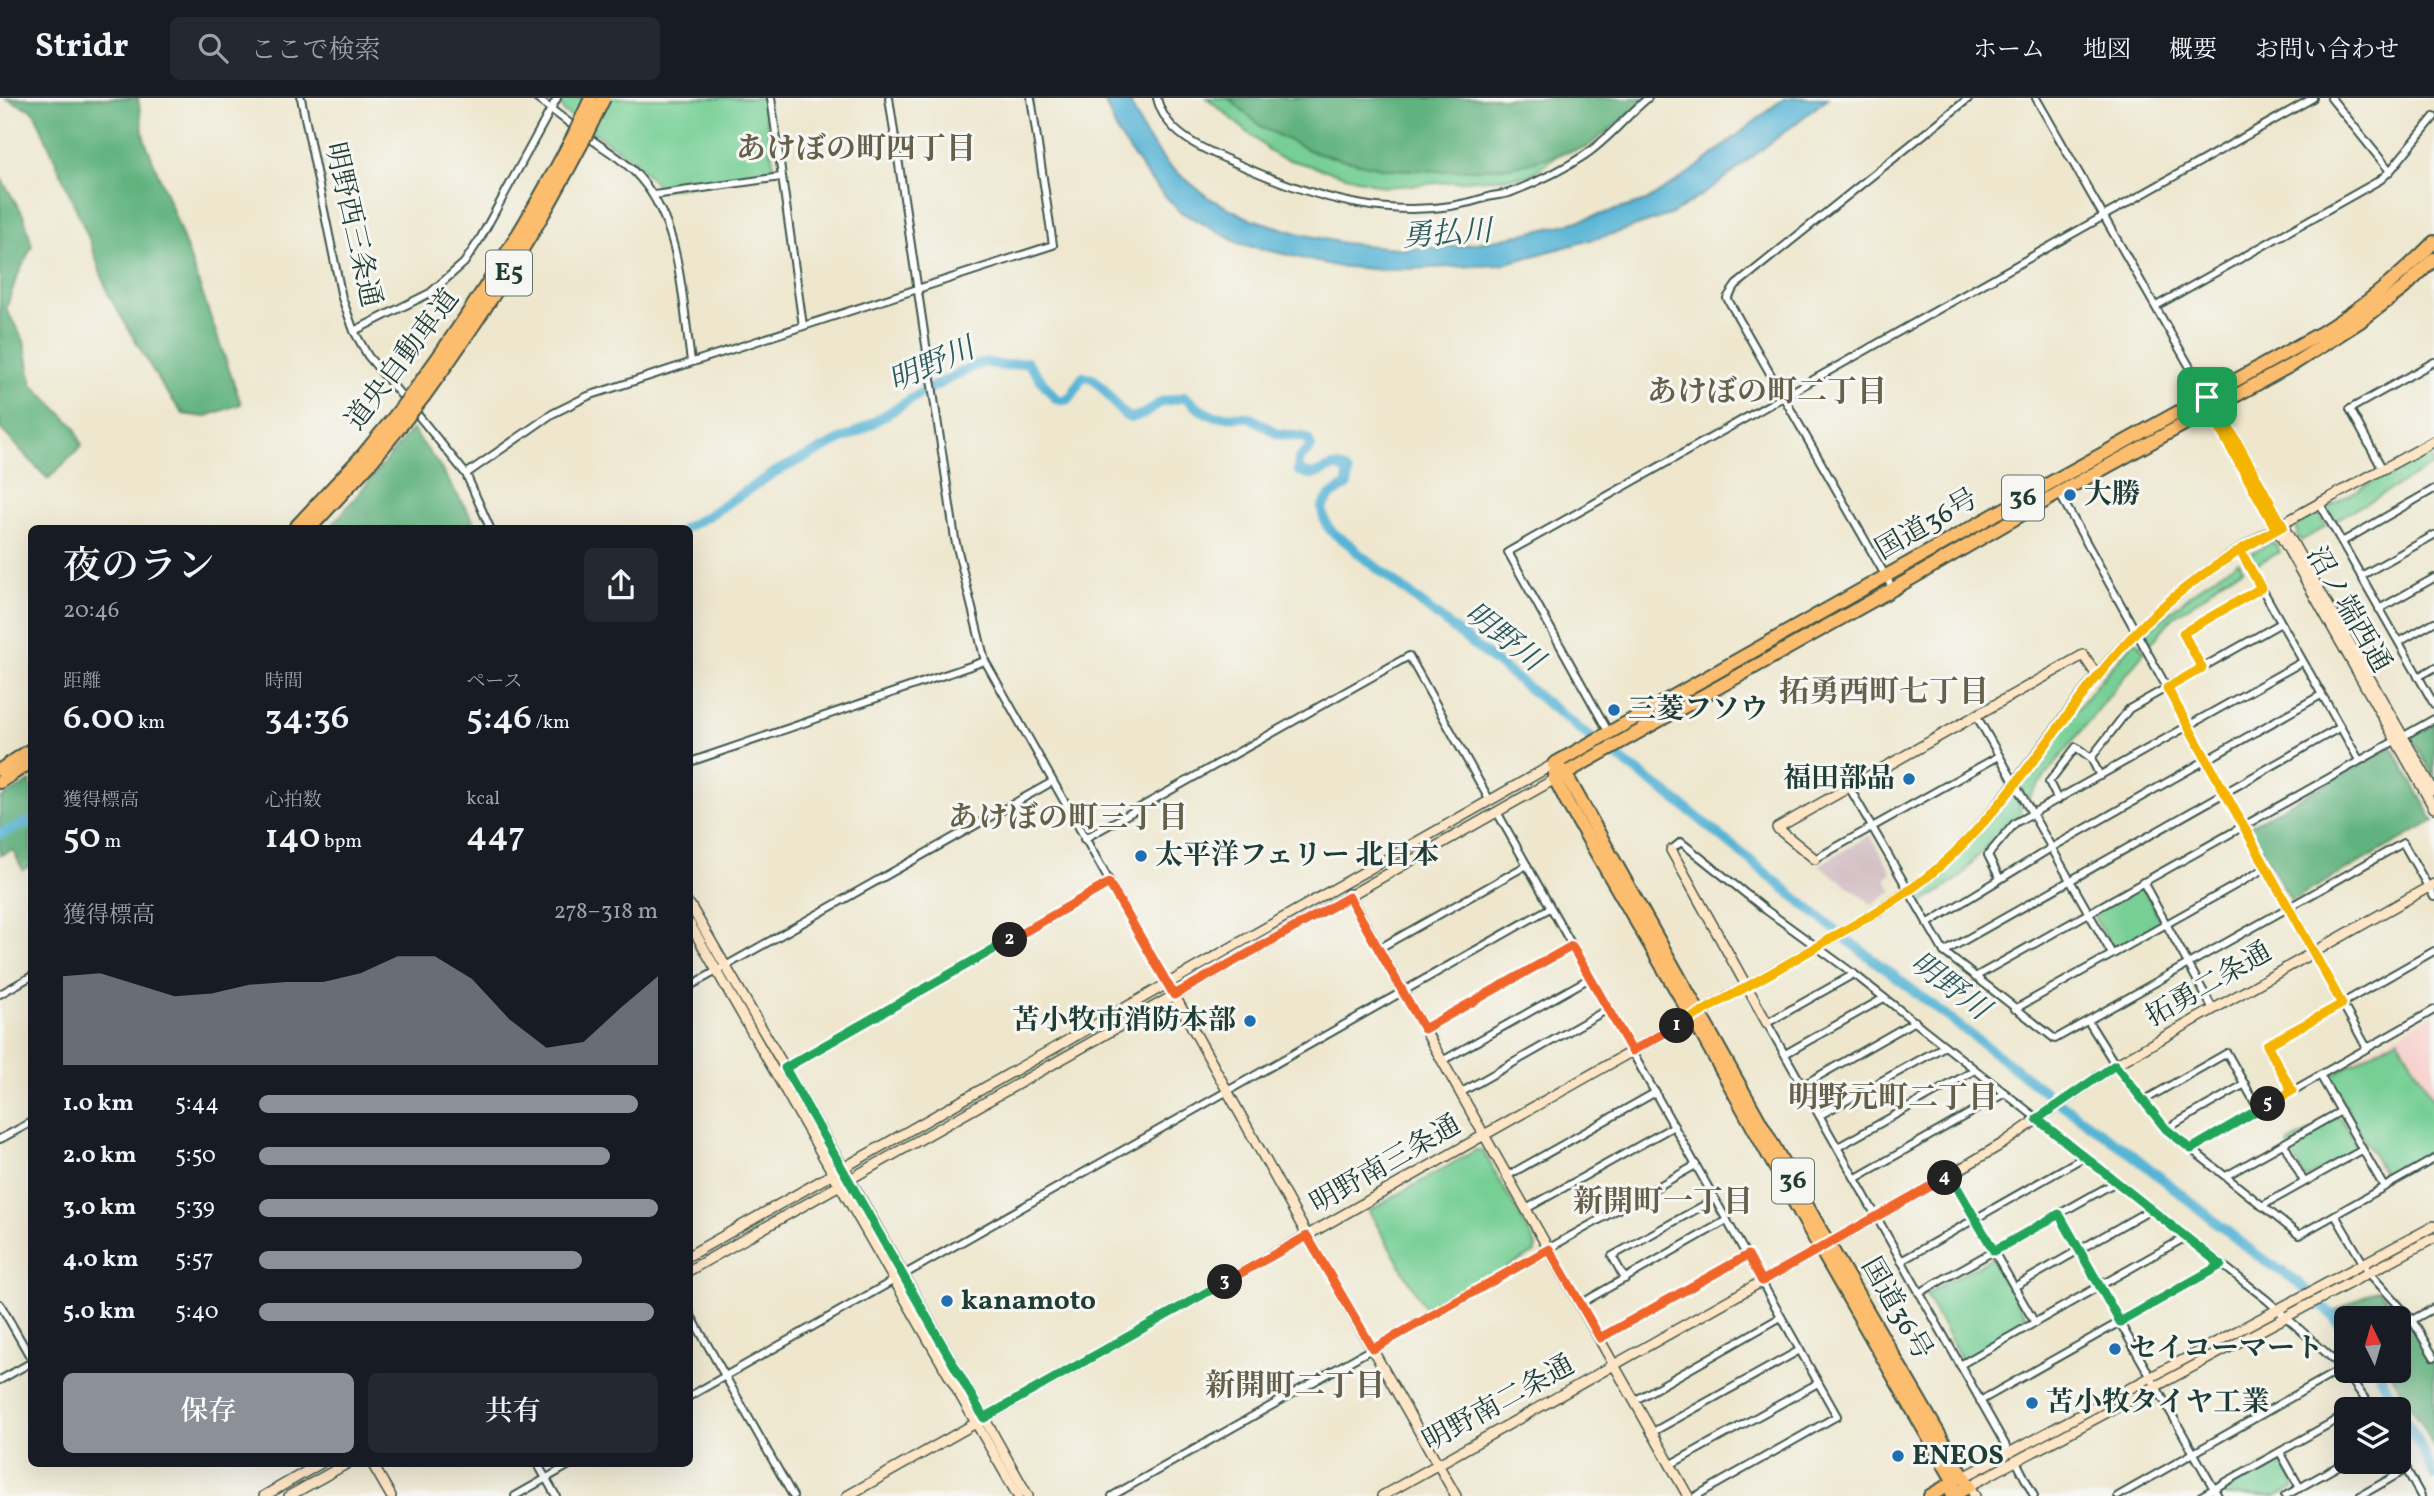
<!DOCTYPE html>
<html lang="ja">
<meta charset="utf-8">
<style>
:root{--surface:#171b24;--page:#242831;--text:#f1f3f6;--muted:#9ea1a6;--line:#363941;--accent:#8c9099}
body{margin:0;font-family:Vollkorn,"Noto Serif JP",serif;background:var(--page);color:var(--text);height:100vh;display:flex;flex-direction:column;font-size:26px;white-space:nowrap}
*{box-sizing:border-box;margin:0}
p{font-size:23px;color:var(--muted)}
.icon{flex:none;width:38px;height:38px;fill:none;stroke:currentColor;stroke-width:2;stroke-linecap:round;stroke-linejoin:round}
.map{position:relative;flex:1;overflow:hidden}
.drawer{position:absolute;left:28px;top:427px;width:665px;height:942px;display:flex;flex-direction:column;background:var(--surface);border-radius:10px;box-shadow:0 7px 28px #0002}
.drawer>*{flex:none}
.needle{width:46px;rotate:355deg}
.fabs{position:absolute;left:2334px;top:1208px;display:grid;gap:14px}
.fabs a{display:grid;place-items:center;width:77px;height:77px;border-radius:10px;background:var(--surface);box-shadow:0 7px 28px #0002;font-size:35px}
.pin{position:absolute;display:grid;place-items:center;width:60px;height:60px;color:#fff;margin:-30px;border-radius:14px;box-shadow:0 4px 10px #0006}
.km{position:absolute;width:35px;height:35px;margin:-18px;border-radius:50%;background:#222;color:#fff;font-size:19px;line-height:35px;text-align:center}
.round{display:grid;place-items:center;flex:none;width:74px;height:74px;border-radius:10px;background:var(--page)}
.overview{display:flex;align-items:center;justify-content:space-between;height:119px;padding:0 35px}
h1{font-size:38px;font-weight:600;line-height:52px}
.figures{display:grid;grid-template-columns:repeat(3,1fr);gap:10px;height:119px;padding:7px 35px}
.figures div{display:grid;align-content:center}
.figures b{font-size:35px;font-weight:600}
.figures small{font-size:19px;font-weight:400}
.figures p{font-size:19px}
.chart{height:196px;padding:14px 35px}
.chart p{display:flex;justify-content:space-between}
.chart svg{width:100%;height:126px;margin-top:7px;fill:var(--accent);opacity:.7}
.action{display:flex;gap:14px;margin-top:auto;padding:14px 35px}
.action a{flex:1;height:80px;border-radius:10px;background:var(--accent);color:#fff;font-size:28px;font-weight:600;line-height:80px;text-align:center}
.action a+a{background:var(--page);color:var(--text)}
ul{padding:0 35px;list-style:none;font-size:23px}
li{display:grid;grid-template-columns:112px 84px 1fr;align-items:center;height:52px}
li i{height:18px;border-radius:9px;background:var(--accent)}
header{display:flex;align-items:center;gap:42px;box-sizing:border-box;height:98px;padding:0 35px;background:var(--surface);border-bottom:2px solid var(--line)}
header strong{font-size:33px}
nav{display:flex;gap:38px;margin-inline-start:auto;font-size:24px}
.search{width:490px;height:63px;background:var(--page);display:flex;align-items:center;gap:18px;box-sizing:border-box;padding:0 24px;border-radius:10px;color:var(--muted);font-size:26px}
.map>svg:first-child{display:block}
.built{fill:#f7d0cd}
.industrial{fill:#d2bec3}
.green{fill:#77cf95;stroke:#4b8664;stroke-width:2}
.forest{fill:#61b27e;stroke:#407859;stroke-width:2}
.water{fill:#57b4d5;stroke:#3b7884;stroke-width:2}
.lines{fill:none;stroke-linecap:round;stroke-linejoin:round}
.river{stroke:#57b4d5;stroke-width:10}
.street-casing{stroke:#3e564b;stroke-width:10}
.secondary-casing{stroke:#3e564b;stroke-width:12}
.highway-casing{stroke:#3e564b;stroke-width:16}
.street{stroke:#fff;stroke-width:6}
.secondary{stroke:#fee5c5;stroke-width:9}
.highway{stroke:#fcbd6e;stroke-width:12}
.highway-bridge-casing{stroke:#3e564b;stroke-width:16;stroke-linecap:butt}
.highway-bridge{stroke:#fcbd6e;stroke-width:12}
.split-1-casing{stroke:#fff;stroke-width:14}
.split-2-casing{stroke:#fff;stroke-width:14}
.split-3-casing{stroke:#fff;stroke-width:14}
.split-4-casing{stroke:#fff;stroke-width:14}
.split-5-casing{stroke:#fff;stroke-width:14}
.split-6-casing{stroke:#fff;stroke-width:14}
.split-1{stroke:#f5b400;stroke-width:9}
.split-2{stroke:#f0652b;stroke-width:9}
.split-3{stroke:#22a559;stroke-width:9}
.split-4{stroke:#f0652b;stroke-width:9}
.split-5{stroke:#22a559;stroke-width:9}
.split-6{stroke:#f5b400;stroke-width:9}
.poi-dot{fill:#1f6fb2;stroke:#f6f6f2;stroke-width:2.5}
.labels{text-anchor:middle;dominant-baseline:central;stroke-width:6;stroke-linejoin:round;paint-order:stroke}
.shield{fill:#f6f6f2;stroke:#60746d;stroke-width:2}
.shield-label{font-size:26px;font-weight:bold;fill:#1f3d34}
.street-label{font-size:28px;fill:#1f3d34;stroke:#f6f6f2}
.poi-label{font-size:28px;font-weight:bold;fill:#1f3d34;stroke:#f6f6f2;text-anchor:start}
.neighbourhood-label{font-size:30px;font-weight:bold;fill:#66604b;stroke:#f6f6f2}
.water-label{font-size:30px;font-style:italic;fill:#2d5b5c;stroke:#f6f6f2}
</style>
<header>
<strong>Stridr</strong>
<div class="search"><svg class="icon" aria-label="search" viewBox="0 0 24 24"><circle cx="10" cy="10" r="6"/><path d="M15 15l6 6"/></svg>ここで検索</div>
<nav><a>ホーム</a><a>地図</a><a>概要</a><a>お問い合わせ</a></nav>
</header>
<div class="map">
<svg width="2434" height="1398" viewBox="0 0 2434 1398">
<rect width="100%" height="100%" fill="#f6f6f2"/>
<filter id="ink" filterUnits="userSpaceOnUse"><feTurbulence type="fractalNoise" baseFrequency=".0143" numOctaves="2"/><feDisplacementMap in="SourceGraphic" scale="14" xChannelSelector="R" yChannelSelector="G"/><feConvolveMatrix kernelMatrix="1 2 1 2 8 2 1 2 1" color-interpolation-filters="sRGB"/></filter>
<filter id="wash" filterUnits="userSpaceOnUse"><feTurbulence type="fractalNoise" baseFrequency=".00686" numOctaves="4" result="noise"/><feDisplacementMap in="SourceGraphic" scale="28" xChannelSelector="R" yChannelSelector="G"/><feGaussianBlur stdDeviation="1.57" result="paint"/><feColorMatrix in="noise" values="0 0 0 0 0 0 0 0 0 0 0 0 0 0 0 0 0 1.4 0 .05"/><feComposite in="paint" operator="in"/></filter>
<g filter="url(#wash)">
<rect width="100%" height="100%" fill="#eee7ce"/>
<path class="built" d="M2434,916V1055L2385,1083L2325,977Z"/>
<path class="industrial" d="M1868,738H1871L1892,775L1885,780L1893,793L1872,806L1819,767Z"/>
<g class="green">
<path d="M562,0H763L774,70L769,76L662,92L631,60L564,14L560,5Z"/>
<path d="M1207,0H1633L1602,26L1529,78L1385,89L1276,58Z"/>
<path d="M2426,353L2430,356L2434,367L2334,423L2326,410Z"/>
<path d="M2317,415L2326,428L2301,443L2297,437V427Z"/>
<path d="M2270,445L2275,446L2280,454L2255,467L2250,457Z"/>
<path d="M2239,463L2243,471L2221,482L2204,498L2173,519L2151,545L2146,534L2205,485Z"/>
<path d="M2135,543L2139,545L2144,554L2028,700L2021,693L2020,686L2096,587Z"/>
<path d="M2011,699H2018L2021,715L1975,761L1961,779L1921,806L1914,795C1950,765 1981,734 2011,699Z"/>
<path d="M2142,788L2162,825L2113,852L2092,815Z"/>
<path d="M2398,940L2434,1003V1051L2385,1078L2329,979Z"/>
<path d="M2337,1019H2340L2358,1048L2357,1052L2307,1080L2305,1079L2288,1048L2289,1045Z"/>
<path d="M1476,1052L1483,1053L1536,1147L1535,1154L1427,1214L1369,1113Z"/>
<path d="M1992,1160L2029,1224L1962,1262L1925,1196Z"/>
<path d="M2276,1361L2280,1362L2295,1386L2294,1390L2278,1398H2225L2223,1390Z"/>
</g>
<g class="forest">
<path d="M5,0H138L144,40L176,121L241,306L204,319L183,316L162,288L108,196L90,143L34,13Z"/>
<path d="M1228,0H1651L1587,49L1511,69L1447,73L1386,71L1315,55L1263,30Z"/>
<path d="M0,79L24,118L32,148L16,181L6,211L24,243L32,286L75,329L82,348L48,381L0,330Z"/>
<path d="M412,331L438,366L478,430H330Z"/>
<path d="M2434,626V679L2411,639Z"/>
<path d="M2392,649L2434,723L2291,803L2249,728Z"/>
<path d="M31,683V767L23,772L13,752L0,757V701Z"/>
<path d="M2378,1191L2410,1226L2434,1268V1351L2423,1327L2388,1272H2399V1220H2347V1227L2336,1212Z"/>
</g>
<path class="water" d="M1103,0H1128L1144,35L1168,67L1209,100L1248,120L1301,136L1343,145L1407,151L1461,148L1499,141L1568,126L1646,103L1695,71L1784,0H1828L1711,91L1672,116L1616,135L1500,167L1383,172L1335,168L1240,146L1179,113L1149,80L1118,36Z"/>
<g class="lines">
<g class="river">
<path d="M684,430L706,419L775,374L861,332L923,294L974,268L985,264L1003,268L1027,264L1055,300C1073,309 1073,290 1083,279L1092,280C1108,291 1116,314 1130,320L1144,316L1161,304L1185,299L1201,312L1213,318L1250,319L1278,336L1303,339L1308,342L1311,349L1299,361L1298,372C1320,387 1330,356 1348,375L1347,387L1330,398L1322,409C1325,442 1345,436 1358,455L1586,636L1680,705L1850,844L2069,1012L2129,1054L2254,1155L2295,1182L2333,1218L2347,1235"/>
<path d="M0,736L32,723"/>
<path d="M2377,1272L2419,1345L2434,1378"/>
</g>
</g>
</g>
<g filter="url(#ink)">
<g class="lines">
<defs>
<g id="street">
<path d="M301,0L342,200L354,233L368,258L406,303"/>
<path d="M536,0L576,30"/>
<path d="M771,0L803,228"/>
<path d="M889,0L955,441L985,563L1168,887"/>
<path d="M1157,0C1166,39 1208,53 1240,67C1318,102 1404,127 1488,99C1494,97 1502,97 1509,95C1535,85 1561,73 1585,57C1609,41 1626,18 1648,0"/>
<path d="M2036,0L2207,299"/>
<path d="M2331,0L2390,73"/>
<path d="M585,37C603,50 625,62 640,80C682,128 682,202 691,263"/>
<path d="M654,97L781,79"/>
<path d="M2156,208L2380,82L2390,73L2434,19"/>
<path d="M354,233L430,195L464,165L480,141L557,0"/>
<path d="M413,311L466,376L490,430"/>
<path d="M2383,372L2350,311L2434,264"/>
<path d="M466,376L552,316L588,298L1053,147L1031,0"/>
<path d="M2059,395L2367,950"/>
<path d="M2320,406L2434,606"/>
<path d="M2342,444L2434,391"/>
<path d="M2240,452L2359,662"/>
<path d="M2361,478L2434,437"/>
<path d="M1893,491L1727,200L1736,187L1969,0"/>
<path d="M2379,511L2434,480"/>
<path d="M2399,544L2434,524"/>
<path d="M2202,570L2183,535L2261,490"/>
<path d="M2418,579L2434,570"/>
<path d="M1976,617L2112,856"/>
<path d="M1609,635L1508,454L2313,0"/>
<path d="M2091,660L2129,611L2281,525"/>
<path d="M690,664L985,563"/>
<path d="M1849,689L1944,854L2055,941L2403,745L2434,799"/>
<path d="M2058,702L2049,684L2076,649L2091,660L2100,678"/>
<path d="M1497,714L1837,1318L1696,1398"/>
<path d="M1084,741L1409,558L1490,703"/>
<path d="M1671,752L1681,744L1766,812L1854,876L2267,1202L2343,1270L2372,1311"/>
<path d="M1815,761L1999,658"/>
<path d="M2000,781L1988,757L2015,725L2302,564"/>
<path d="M2143,784L2213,911"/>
<path d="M1927,826L2051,750L2321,597"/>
<path d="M1378,851L1527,767"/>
<path d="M1944,854L2339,630"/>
<path d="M1854,876L1767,925L2010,1355"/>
<path d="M1975,879L2434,621"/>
<path d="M690,888L1052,684"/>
<path d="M0,896L32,878"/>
<path d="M2015,911L2266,770"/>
<path d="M2088,923L2118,971L2166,1031L2299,1137L2434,1061"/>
<path d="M1424,931L1572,848"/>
<path d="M1785,956L1884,900"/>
<path d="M1442,963L1590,880"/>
<path d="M776,975L1109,785"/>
<path d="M2320,977L2384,1089"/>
<path d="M1803,987L1915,923"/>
<path d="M2292,993L2267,948L2434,853"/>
<path d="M1460,995L1608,911"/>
<path d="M2143,1003L2227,955L2259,1012"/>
<path d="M1820,1017L1945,948"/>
<path d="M2166,1031L2245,986"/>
<path d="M0,1041L32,1024"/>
<path d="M2284,1046L2304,1084"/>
<path d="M1838,1049L1975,972"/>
<path d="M2191,1051L2434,912"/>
<path d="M1950,1077L2035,1225"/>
<path d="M1507,1078L1656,994"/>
<path d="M2226,1078L2341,1013"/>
<path d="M1856,1080L2005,995"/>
<path d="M2262,1108L2362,1052"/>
<path d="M1526,1111L1674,1028"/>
<path d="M2059,1117L2218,1398"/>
<path d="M2335,1117L2369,1175L2412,1222L2434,1259"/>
<path d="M1901,1163L2084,1059"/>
<path d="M1625,1181L1612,1158L1715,1101"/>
<path d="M2014,1189L2151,1111"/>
<path d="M1919,1195L2116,1084"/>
<path d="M0,1206L32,1262"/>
<path d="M1580,1206L1727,1122"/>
<path d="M690,1216L793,1398"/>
<path d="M2412,1222L2434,1210"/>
<path d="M1600,1240L1748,1157"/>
<path d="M1960,1267L2186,1139"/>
<path d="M0,1282L32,1264"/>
<path d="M690,1298L1550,810"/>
<path d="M1634,1303L1781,1219"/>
<path d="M1980,1303L2221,1167"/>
<path d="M2355,1311L2367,1304"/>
<path d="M1651,1335L1800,1252"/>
<path d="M2280,1354L2300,1390"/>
<path d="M2399,1358L2421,1398"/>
<path d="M2016,1363L2034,1398"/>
<path d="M537,1365L556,1398"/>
<path d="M1670,1367L1818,1285"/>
<path d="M515,1398L573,1365"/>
<path d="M1112,1398L1696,1067"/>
<path d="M2118,1398L2343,1270"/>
<path d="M2201,1398L2347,1316"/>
<path d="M2285,1398L2347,1363"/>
<path d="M2360,1398L2407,1371"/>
</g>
<g id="secondary">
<path d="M2213,305L2224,320L2283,428L2434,693"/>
<path d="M2208,309L2434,710"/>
<path d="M1671,752L1767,925"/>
<path d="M1815,761L1777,730L2083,557L2098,579"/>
<path d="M1348,796L1688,1398"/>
<path d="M690,807L856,1092L1028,1398"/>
<path d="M690,826L1018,1398"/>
<path d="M1172,893L1307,1137L1456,1398"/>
<path d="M690,1157L1554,666"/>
<path d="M690,1172L1555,681"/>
<path d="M372,1365L391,1398"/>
<path d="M1960,1381L2434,1128"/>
<path d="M264,1398L321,1365"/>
<path d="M289,1398L348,1365"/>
<path d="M847,1398L1816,849C1859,824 1903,801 1940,768C2016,699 2065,606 2137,533C2218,450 2334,400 2434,343"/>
<path d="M1382,1398L1950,1077L2002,1046L2115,967L2434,786"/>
<path d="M1975,1398L1969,1388L2434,1140"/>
</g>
<g id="highway">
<path d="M417,289C475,209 527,126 573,39"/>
<path d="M424,298C483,217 536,134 582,45"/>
<path d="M295,430L362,358L395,318"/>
<path d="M310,430L372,363L402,326"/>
<path d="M1554,666L2052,384L2321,235C2365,208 2397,181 2434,144"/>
<path d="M1560,671L1565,675L1820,1131L1969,1388L1952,1398"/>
<path d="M0,672L32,651"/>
<path d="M1555,675V681L1568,706L1700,933L1812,1136L1954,1384L1930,1398"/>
<path d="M1555,681L1893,491L2059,395L2295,265L2359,224L2404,190L2434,161"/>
<path d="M0,684L32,663"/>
</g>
</defs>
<use href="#street" class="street-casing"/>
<use href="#secondary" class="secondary-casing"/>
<use href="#highway" class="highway-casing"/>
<use href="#street" class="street"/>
<use href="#secondary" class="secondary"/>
<use href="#highway" class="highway"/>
<defs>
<g id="highway-bridge">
<path d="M573,39L591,0"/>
<path d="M582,45L604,0"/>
<path d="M395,318L417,289"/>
<path d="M402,326L424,298"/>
</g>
</defs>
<use href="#highway-bridge" class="highway-bridge-casing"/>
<use href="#highway-bridge" class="highway-bridge"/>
</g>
</g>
<g class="lines" filter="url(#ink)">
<defs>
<path id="split-1" d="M1677,928C1729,898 1782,870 1833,839C1870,818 1907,797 1939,769C2016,701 2066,608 2136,534C2177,491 2225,460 2276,431L2209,312L2207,299"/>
<path id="split-2" d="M1010,842L1109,785L1174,897L1349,799L1424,931L1572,848L1632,953L1677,928"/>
<path id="split-3" d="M1010,842L785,970L984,1320L1225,1184"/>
<path id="split-4" d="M1225,1184L1307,1138L1373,1251L1549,1151L1600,1240L1748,1157L1762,1183L1945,1080"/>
<path id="split-5" d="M1945,1080L1950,1077L1994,1153L2059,1116L2120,1224L2221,1167L2037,1021L2115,967L2166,1031L2191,1051L2268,1006"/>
<path id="split-6" d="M2207,299L2224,320L2283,428L2240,452L2261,490L2183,535L2202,570L2167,590L2342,906L2267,947L2292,993L2268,1006"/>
</defs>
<use href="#split-1" class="split-1-casing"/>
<use href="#split-2" class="split-2-casing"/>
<use href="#split-3" class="split-3-casing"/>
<use href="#split-4" class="split-4-casing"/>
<use href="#split-5" class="split-5-casing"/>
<use href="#split-6" class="split-6-casing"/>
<use href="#split-1" class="split-1"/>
<use href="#split-2" class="split-2"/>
<use href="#split-3" class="split-3"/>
<use href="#split-4" class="split-4"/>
<use href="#split-5" class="split-5"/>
<use href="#split-6" class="split-6"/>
</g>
<g class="poi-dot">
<circle cx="2070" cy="397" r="7"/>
<circle cx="1614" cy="612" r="7"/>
<circle cx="1909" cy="681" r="7"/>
<circle cx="1141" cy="758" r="7"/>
<circle cx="1250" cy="923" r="7"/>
<circle cx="947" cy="1203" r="7"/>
<circle cx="2115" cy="1251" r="7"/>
<circle cx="2032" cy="1305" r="7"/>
<circle cx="1898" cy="1358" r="7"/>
</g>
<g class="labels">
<g class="shield">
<rect x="486" y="152.5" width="46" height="45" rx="5"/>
<rect x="2002" y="377.5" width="42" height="45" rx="5"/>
<rect x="1772" y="1060.5" width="42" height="45" rx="5"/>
</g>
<g class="shield-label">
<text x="509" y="175">E5</text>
<text x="2023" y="400">36</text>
<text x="1793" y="1083">36</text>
</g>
<g class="street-label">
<text transform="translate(352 127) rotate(77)">明野西三条通</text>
<text transform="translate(403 262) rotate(-53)">道央自動車道</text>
<text transform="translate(1927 427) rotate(-30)">国道36号</text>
<text transform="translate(2348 512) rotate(60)">沼ノ端西通</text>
<text transform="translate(2209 887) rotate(-30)">拓勇二条通</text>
<text transform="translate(1386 1067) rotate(-30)">明野南三条通</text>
<text transform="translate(1896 1211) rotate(60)">国道36号</text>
<text transform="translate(1499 1306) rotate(-29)">明野南二条通</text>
</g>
<g class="poi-label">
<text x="2084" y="397">大勝</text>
<text x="1628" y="612">三菱フソウ</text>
<text x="1895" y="681" text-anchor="end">福田部品</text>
<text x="1155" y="758">太平洋フェリー 北日本</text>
<text x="1236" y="923" text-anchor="end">苫小牧市消防本部</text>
<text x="961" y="1203">kanamoto</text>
<text x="2129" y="1251">セイコーマート</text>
<text x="2046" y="1305">苫小牧タイヤ工業</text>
<text x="1912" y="1358">ENEOS</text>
</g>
<g class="neighbourhood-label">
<text x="856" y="52">あけぼの町四丁目</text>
<text x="1767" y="295">あけぼの町二丁目</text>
<text x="1884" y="595">拓勇西町七丁目</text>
<text x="1068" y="721">あけぼの町三丁目</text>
<text x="1893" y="1001">明野元町二丁目</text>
<text x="1663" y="1105">新開町一丁目</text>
<text x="1295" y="1289">新開町二丁目</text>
</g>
<g class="water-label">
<text transform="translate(1447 137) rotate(-4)">勇払川</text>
<text transform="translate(932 268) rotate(-24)">明野川</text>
<text transform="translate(1503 540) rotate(38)">明野川</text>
<text transform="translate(1949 889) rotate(37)">明野川</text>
</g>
</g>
</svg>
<div class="fabs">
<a><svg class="needle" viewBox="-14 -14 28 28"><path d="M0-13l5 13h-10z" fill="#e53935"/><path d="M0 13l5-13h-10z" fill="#9ea1a6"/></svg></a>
<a><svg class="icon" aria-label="layers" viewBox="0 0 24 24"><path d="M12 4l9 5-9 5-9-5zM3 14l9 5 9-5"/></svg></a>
</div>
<div class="pin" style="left:2207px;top:299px;background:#1e9e55"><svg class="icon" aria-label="arrive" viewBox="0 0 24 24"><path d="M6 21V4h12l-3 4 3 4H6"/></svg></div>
<b class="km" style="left:1677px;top:928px">1</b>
<b class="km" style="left:1010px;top:842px">2</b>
<b class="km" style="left:1225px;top:1184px">3</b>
<b class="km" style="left:1945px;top:1080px">4</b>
<b class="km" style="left:2268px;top:1006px">5</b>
<section class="drawer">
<div class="overview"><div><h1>夜のラン</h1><p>20:46</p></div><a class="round"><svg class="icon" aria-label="share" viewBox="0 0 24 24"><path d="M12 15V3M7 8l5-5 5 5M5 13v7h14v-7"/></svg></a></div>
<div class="figures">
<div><p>距離</p><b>6.00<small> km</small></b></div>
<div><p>時間</p><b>34:36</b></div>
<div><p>ペース</p><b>5:46<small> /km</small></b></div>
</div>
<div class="figures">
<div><p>獲得標高</p><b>50<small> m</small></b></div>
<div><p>心拍数</p><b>140<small> bpm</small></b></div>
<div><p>kcal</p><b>447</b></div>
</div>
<div class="chart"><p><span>獲得標高</span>278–318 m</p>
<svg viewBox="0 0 160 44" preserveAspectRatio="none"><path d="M0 44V13L10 12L20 16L30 20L40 19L50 16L60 15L70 15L80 12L90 6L100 6L110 14L120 28L130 38L140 36L150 24L160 13V44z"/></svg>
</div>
<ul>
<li><b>1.0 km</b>5:44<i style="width:95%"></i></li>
<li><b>2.0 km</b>5:50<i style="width:88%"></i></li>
<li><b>3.0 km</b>5:39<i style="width:100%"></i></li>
<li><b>4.0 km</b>5:57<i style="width:81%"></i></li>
<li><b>5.0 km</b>5:40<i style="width:99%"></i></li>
</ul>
<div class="action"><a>保存</a><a>共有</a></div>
</section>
</div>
